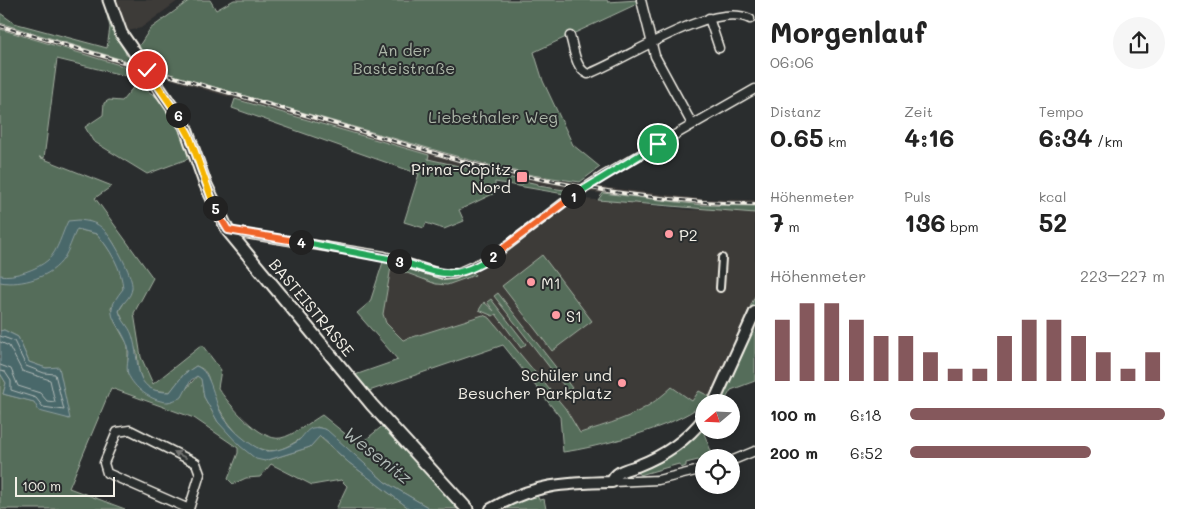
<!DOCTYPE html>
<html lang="de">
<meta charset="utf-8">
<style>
:root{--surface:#fff;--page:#f6f6f6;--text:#222;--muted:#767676;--accent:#85585c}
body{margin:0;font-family:Mali,sans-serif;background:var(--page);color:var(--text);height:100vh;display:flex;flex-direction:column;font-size:19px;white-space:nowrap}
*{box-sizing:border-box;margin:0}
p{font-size:16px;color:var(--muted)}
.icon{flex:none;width:28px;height:28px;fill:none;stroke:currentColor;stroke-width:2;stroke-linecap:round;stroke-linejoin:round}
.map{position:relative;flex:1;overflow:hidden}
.details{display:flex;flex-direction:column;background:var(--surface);width:425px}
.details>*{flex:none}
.needle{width:32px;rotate:251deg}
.buttons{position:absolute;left:695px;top:394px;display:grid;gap:10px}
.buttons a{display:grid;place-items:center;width:45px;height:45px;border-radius:50%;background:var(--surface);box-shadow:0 2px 8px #0003;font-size:25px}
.scale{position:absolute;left:15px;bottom:12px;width:100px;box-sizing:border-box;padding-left:5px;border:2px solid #f4f1e8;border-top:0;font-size:14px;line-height:18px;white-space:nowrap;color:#f4f1e8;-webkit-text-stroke:4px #2a2d2e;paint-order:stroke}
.pin{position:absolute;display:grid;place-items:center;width:42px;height:42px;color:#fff;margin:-21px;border:2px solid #fff;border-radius:50%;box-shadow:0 1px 5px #0007}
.km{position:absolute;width:25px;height:25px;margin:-12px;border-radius:50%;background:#222;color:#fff;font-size:14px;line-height:25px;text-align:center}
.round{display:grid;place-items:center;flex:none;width:52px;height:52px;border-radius:26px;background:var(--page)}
.overview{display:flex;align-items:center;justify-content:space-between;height:85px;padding:0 15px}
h1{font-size:28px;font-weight:700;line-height:38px}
.metrics{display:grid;grid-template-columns:repeat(3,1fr);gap:8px;height:85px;padding:5px 15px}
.metrics div{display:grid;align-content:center}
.metrics b{font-size:25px;font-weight:700}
.metrics small{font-size:14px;font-weight:400}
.metrics p{font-size:14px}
.chart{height:140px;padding:10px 15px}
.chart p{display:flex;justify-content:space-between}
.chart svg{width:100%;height:90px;margin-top:5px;stroke:var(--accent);stroke-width:6}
ul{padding:0 15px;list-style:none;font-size:16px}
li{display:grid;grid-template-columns:80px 60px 1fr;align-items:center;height:38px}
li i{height:12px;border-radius:6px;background:var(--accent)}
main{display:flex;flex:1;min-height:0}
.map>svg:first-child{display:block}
.built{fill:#3d3a38}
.green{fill:#546d5a;stroke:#a4afa1}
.water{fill:#49676b;stroke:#8d9e9d}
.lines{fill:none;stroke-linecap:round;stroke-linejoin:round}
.shore{stroke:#b0bab6;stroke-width:1}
.pedestrian-casing{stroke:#f4f1e8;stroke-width:10}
.minor-casing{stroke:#f4f1e8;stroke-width:11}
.tertiary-casing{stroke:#f4f1e8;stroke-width:14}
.secondary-casing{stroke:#f4f1e8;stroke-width:15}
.pedestrian{stroke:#2a2d2e;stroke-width:6}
.minor{stroke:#2a2d2e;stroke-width:8}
.tertiary{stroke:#2a2d2e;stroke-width:10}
.secondary{stroke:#2a2d2e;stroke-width:11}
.rail-casing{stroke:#f4f1e8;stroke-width:4}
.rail{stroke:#2a2d2e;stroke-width:2;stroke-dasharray:5.5;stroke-linecap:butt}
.oneway{fill:#71726f}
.split-1-casing{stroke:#fff;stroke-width:10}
.split-2-casing{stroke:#fff;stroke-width:10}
.split-3-casing{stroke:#fff;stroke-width:10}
.split-4-casing{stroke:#fff;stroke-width:10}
.split-5-casing{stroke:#fff;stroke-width:10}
.split-6-casing{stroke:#fff;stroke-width:10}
.split-7-casing{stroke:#fff;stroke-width:10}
.split-1{stroke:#22a559;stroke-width:6}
.split-2{stroke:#f0652b;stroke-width:6}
.split-3{stroke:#22a559;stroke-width:6}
.split-4{stroke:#22a559;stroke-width:6}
.split-5{stroke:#f0652b;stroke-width:6}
.split-6{stroke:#f5b400;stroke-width:6}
.split-7{stroke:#f5b400;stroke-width:6}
.poi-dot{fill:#ff9aa2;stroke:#2a2d2e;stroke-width:2}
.labels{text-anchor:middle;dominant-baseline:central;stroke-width:4;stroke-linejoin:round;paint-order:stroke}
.park-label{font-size:16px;fill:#acb6a8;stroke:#2a2d2e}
.poi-label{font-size:16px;fill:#f4f1e8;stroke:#2a2d2e;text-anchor:start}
.street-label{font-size:16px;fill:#f4f1e8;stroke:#2a2d2e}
.water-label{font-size:18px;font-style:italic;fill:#b0bab6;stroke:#2a2d2e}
</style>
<main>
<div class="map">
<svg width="755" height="509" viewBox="0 0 755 509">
<rect width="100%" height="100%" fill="#2a2d2e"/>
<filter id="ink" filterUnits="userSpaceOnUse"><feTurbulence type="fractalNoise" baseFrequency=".02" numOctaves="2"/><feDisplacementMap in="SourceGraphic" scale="10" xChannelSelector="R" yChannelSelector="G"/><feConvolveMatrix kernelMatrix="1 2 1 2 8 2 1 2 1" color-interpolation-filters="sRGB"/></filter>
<g filter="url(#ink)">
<g class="built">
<path d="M116,0H179L141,28L128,31Z"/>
<path d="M0,23L140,65L143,72L0,29Z"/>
<path d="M149,68L484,164L582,184L571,191L524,181L523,184L515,183L516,179L428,159L429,155L235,99L151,73Z"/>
<path d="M594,186L701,199L755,200V206L702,205L587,192Z"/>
<path d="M581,199L646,203V205L691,210L711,208L755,213V296L711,397L692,401L672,387L654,403L635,415L579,433L565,408L483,315L403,340L386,323L383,314L391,267L436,284L475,274L472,270L477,268L481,270L547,221V217L568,203H577Z"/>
</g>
<g class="green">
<path d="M103,0H105L128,50L125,51L126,55H132L140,65L0,23V13L14,23L107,48L110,27Z"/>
<path d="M190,0H210L216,10L234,0H607L608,2L638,0L639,3L534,52L543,81L573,145L600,167L580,182L532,175L484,164L154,70L139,46L150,29Z"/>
<path d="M0,29L143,72L152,88L143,80L57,59L44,158L39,157L112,186L95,198L153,278L134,313L141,357L153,384L202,345L221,370L218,388C228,403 260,442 281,438C292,436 312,421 322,415L359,445L385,424L460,509H431L385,482L326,430L317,427C305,435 295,444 281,449C250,460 222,418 212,394C208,382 211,371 196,366L184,374L170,392L152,390L144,385L139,372L137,353L119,311L125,301C122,268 123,236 88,221L77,229L97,234C107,245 125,272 123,288C123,294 115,303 111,308L115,322L128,345V374L168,402L187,388L197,376L201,378L204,397L218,422L265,461L310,447L319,436L348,462L410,509H336L347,486L341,480L312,485L271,464L260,477L246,478L233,484L228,479L238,453V448L194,418L111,388L69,488L125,509H0V373L6,383L3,394L35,402L69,419L59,368H46L29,362L18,337L4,330L0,331Z"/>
<path d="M136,84C171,102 178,123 193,157L147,174L93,141L85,127L103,115L104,103L109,100L122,101Z"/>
<path d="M235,99L429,155L428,159L516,179L515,183L523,184L524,181L538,184V186L571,191L572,194L570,195L495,182V193L459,210L464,221L444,229L426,223L424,228L404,222L419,174L232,108Z"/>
<path d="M603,193L702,205L755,206V213L598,200Z"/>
<path d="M542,255L592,321L552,351L502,286Z"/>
<path d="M384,259L447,279L472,270L475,275L447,285L436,284L391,267L383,314L386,323L403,340L483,315L490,318L565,408L580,433C617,421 642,415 672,387L692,401L699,391L711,397L755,296V303L725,377L707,402H704V407L701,405C677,426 596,448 563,452L560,417L503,345L369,391L355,375L398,360L357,313L370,302Z"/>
<path d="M498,293L572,388L568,391L494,296Z"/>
<path d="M491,299L526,344L521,348L496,314L493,316L479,310L484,302L494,311L487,302Z"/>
<path d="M755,322V381L731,390L724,402H718L730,382Z"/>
<path d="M704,424L703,431L713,456L704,458V461L699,463L698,460L686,463V466L681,468L679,464L640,475L635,471Z"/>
<path d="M537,495L539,500L544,499L546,509H506L520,499Z"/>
</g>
<g class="water">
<path d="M79,220C87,221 95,222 101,227C111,234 134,277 132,288C131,299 122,302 119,311C121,320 129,326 132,335C141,362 131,393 170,392L184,374L196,366C213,372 213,403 224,418C232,430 248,444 262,450C272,454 289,447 298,441C303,437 306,430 312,428C317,427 321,428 327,430L385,482L431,509H410L348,462L320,436L310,447L265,461L256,459L240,446L218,422L204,397L201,379L197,376L191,380L182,397C177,399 171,402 167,402C151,401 134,388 128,374C125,364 131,356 128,347C120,320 99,318 123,289C122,269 110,249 97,234L77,229C72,239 69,250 64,258C52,277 21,286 0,282V275C13,278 38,269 48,260C58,251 62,233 68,221Z"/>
<path d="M4,330L18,337L29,362L46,368L59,367L70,419L39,411L34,402L3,394L6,383L0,373V331Z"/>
</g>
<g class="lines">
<g class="shore">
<path d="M0,336L14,341L26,366L44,373L55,374L64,410L43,407L36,398L11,390V381L5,372L0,371"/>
<path d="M0,342L9,346L22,371L50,380L55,402L47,401L40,393L18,386L11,369L0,365"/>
</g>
<defs>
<path id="pedestrian" d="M720,288L722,258"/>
<g id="minor">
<path d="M641,0L655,56L692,124"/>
<path d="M709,18L719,48"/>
<path d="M570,36C574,48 575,69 588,74C626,60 712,0 750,19"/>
<path d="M228,231L384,256L445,275L455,274L491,258L571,197L603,176L755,89"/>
<path d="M731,461L755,451"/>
<path d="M612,482L658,480L704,469"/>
<path d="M189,509L107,473L104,463L117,432L130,430L196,463L200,474L189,509"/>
</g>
<g id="tertiary">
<path d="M714,402L755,312"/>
<path d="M491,509C534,484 564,483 612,482C615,471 628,469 637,466C663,456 687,440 704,418"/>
</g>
<path id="secondary" d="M109,0L121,33L185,126L205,183L228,231L372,405L467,509"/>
</defs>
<use href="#pedestrian" class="pedestrian-casing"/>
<use href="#minor" class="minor-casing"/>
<use href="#tertiary" class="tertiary-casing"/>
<use href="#secondary" class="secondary-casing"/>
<use href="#pedestrian" class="pedestrian"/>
<use href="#minor" class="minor"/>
<use href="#tertiary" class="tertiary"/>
<use href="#secondary" class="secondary"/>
<defs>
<path id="rail" d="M0,26L483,167C572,187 664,203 755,204"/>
</defs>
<use href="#rail" class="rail-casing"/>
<use href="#rail" class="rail"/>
</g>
<defs><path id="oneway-solid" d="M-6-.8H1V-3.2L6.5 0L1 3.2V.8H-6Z" transform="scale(1.25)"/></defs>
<use class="oneway" href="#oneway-solid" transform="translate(180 455) rotate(-153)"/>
</g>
<g class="lines" filter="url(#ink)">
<defs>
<path id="split-1" d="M573,196L658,144"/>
<path id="split-2" d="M493,256L573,196"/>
<path id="split-3" d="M399,261C440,273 454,283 493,256"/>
<path id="split-4" d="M301,242L399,261"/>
<path id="split-5" d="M215,208L228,230L301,242"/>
<path id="split-6" d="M178,115L189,135L215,208"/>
<path id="split-7" d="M147,70L178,115"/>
</defs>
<use href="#split-1" class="split-1-casing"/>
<use href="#split-2" class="split-2-casing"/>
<use href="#split-3" class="split-3-casing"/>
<use href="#split-4" class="split-4-casing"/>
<use href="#split-5" class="split-5-casing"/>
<use href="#split-6" class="split-6-casing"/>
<use href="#split-7" class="split-7-casing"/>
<use href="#split-1" class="split-1"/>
<use href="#split-2" class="split-2"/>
<use href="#split-3" class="split-3"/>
<use href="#split-4" class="split-4"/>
<use href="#split-5" class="split-5"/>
<use href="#split-6" class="split-6"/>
<use href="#split-7" class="split-7"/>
</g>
<g class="poi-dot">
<rect x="516" y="171" width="12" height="12" rx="2.5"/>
<circle cx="669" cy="234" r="5"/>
<circle cx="531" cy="282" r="5"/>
<circle cx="556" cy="315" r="5"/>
<circle cx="622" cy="383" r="5"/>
</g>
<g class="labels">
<g class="park-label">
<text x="404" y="49">An der<tspan x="404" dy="18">Basteistraße</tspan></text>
<text x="493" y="116">Liebethaler Weg</text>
</g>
<g class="poi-label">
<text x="511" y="168" text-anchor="end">Pirna-Copitz<tspan x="511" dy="18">Nord</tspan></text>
<text x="679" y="234">P2</text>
<text x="541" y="282">M1</text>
<text x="566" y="315">S1</text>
<text x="612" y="374" text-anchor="end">Schüler und<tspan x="612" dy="18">Besucher Parkplatz</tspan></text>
</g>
<g class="street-label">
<text transform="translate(312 307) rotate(50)">BASTEISTRASSE</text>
</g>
<g class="water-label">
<text transform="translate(378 455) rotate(38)">Wesenitz</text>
</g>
</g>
</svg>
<div class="buttons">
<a><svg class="needle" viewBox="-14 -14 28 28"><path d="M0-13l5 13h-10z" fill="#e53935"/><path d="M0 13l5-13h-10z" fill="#767676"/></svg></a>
<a><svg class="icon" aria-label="locate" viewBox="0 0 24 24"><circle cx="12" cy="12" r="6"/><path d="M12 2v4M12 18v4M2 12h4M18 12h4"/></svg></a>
</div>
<div class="scale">100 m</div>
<div class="pin" style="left:658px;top:144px;background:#1e9e55"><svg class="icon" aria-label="arrive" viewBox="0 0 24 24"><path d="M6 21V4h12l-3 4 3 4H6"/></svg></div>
<div class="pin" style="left:147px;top:70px;background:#d93025"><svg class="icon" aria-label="check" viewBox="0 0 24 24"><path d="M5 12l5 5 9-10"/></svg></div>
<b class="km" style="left:573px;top:196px">1</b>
<b class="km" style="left:493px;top:256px">2</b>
<b class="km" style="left:399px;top:261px">3</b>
<b class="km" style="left:301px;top:242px">4</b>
<b class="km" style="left:215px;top:208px">5</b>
<b class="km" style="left:178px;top:115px">6</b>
</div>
<section class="details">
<div class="overview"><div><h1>Morgenlauf</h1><p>06:06</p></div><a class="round"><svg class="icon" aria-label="share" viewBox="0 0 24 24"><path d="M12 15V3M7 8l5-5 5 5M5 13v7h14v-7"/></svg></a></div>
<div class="metrics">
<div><p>Distanz</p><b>0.65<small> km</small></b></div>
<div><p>Zeit</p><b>4:16</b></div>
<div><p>Tempo</p><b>6:34<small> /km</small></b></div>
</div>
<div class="metrics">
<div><p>Höhenmeter</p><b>7<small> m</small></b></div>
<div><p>Puls</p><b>136<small> bpm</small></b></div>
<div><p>kcal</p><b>52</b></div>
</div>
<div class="chart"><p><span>Höhenmeter</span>223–227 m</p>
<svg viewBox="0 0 160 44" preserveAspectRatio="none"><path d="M5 44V14M15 44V6M25 44V6M35 44V14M45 44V22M55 44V22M65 44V30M75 44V38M85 44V38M95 44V22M105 44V14M115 44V14M125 44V22M135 44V30M145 44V38M155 44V30"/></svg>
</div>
<ul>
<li><b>100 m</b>6:18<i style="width:100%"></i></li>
<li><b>200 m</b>6:52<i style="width:71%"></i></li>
</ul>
</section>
</main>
